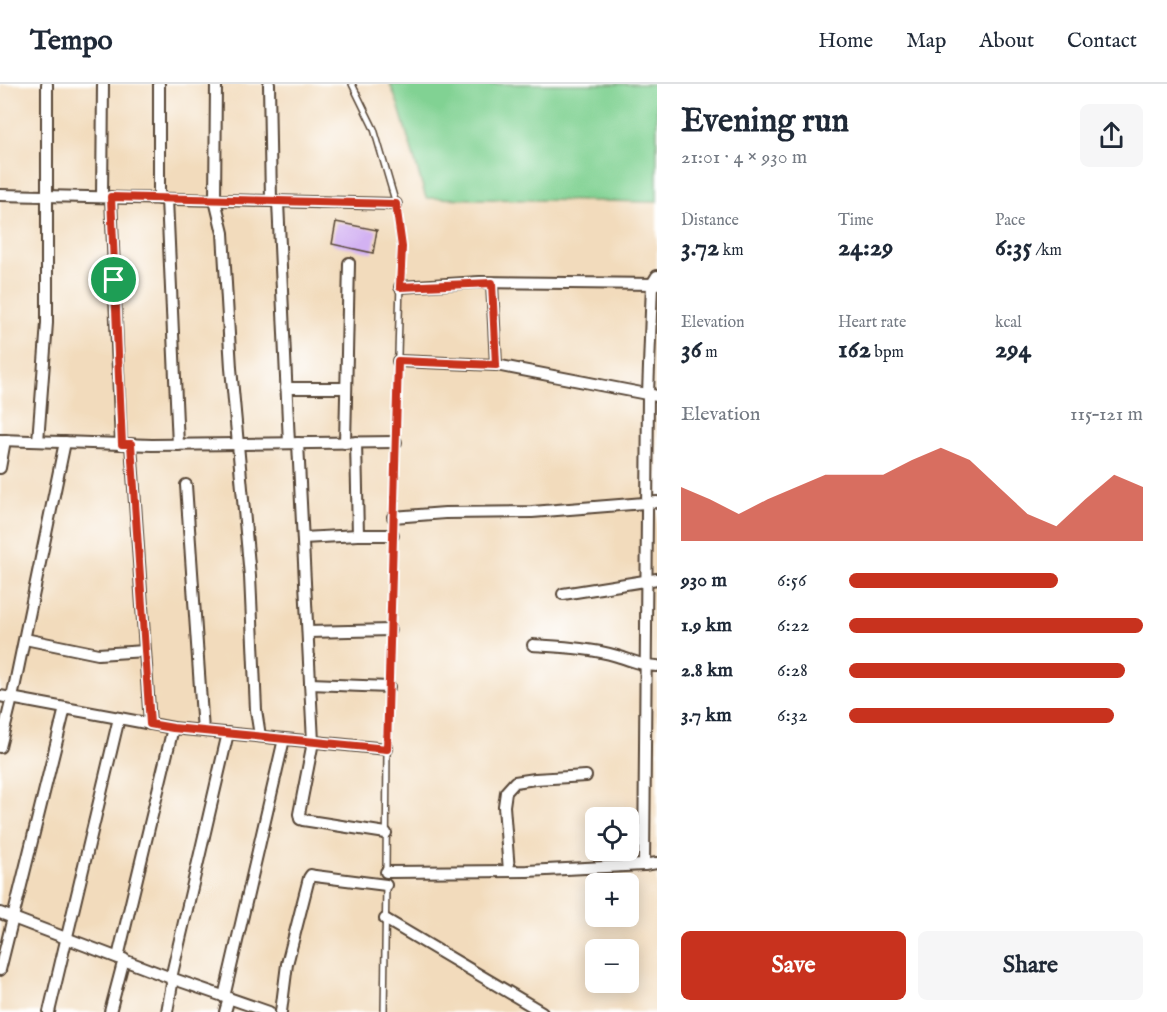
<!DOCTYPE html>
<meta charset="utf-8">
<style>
:root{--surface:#fff;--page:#f6f6f7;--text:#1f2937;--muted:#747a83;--line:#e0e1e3;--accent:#c8321e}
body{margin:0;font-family:"IM FELL English",serif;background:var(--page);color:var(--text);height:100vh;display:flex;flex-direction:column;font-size:22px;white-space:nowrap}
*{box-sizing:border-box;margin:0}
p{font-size:20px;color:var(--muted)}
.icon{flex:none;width:33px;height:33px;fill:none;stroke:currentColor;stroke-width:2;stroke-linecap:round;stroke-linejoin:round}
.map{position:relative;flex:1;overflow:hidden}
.sheet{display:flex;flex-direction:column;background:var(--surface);width:510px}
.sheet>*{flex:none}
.buttons{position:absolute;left:585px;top:723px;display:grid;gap:12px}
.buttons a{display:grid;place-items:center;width:54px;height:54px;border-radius:9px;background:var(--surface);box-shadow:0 3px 15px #0003;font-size:30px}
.pin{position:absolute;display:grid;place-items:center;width:51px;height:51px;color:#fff;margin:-26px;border:3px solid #fff;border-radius:50%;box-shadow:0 2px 6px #0007}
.round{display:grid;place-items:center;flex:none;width:63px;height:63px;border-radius:9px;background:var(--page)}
.summary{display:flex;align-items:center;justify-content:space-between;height:102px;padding:0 24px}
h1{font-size:33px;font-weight:800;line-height:45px}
.metrics{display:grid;grid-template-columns:repeat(3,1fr);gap:9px;height:102px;padding:6px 24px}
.metrics div{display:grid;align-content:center}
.metrics b{font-size:26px;font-weight:800}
.metrics small{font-size:16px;font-weight:400}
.metrics p{font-size:16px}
.chart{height:168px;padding:12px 24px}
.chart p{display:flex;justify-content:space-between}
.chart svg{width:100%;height:108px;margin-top:6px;fill:var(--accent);opacity:.7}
.cta{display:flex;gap:12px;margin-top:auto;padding:12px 24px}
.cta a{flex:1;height:69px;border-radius:9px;background:var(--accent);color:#fff;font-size:24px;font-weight:800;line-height:69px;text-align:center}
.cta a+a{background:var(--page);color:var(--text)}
ul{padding:0 24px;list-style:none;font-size:20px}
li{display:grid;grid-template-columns:96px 72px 1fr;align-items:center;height:45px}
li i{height:15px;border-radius:8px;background:var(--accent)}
header{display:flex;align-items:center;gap:36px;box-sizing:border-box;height:84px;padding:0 30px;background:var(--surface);border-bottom:2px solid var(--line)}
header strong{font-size:28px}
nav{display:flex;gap:33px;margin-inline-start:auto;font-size:21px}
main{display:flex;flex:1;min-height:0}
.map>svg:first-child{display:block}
.green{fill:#81d293;stroke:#5e7e58;stroke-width:1.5}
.building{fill:#d3b2f2}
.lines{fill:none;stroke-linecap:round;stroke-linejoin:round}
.lane-casing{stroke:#564536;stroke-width:8}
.street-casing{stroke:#564536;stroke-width:14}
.lane{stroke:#fff;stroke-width:5}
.street{stroke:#fff;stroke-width:10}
.route-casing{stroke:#fff;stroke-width:12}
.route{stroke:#c8321e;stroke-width:8}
</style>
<header>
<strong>Tempo</strong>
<nav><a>Home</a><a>Map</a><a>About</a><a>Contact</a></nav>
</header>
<main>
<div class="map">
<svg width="657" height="928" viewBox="0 0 657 928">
<rect width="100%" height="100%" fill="#fff"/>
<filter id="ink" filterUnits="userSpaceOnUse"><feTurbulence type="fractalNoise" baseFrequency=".0167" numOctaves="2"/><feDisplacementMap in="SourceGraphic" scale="12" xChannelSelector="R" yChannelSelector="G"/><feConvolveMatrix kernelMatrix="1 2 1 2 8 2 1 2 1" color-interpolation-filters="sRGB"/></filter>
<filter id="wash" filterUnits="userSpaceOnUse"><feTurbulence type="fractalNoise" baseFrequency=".008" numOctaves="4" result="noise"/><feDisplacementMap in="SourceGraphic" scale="24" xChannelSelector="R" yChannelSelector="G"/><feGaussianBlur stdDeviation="1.35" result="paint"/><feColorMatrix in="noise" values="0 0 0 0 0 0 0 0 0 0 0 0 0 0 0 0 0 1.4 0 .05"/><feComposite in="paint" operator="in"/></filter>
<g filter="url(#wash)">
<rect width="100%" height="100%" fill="#f2dbbc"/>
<path class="green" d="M390,0H657V118L426,114L398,20Z"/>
<g id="blocks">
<path class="building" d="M336,138L377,146L373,169L332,160Z"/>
</g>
</g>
<g filter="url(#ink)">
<use href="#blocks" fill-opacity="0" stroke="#564536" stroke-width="1.5"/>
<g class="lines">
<defs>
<g id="lane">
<path d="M352,0L374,45L396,120L401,163L387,665L386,788"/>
<path d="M384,928L386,801"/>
</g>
<g id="street">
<path d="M216,0L215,116L223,149L231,284L250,492L256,626L260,652"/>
<path d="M269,0L271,117"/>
<path d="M0,111L396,120"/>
<path d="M102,113L103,0"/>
<path d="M111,113L121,360"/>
<path d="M159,115V0"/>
<path d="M167,115L178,361"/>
<path d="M278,118L289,359"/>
<path d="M492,199L496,281"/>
<path d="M400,203L480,198L657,200"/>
<path d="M398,277L496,281L657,312"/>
<path d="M286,304H346"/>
<path d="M0,356L152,361L396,358"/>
<path d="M38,357L47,239V0"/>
<path d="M356,358L358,451"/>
<path d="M298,359L313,658L299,730L300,735L303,736L386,749"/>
<path d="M345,359L349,179"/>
<path d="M131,360L150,640"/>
<path d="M0,384L5,356"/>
<path d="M186,401L203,647"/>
<path d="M393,433L445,429L532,428L657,418"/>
<path d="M303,454L358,451H393"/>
<path d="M563,510L657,495"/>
<path d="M308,548L390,546"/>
<path d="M25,555L98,570L145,567"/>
<path d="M533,561C561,563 590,564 617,572C631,576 642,582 657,582"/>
<path d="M310,600L389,603"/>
<path d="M0,612L173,644L387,665"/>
<path d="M0,663L12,614L65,358"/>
<path d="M644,781L648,310L652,200L657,192"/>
<path d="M509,787L504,722L506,708L515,698L535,695L586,692"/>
<path d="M386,788L527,787L644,781L657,779"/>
<path d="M0,829L171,894L269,928"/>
<path d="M385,835L542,928"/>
<path d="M118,873L173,644"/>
<path d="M0,886L65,624"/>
<path d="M224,913L284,655"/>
<path d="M49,928L119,634"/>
<path d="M110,928L124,875"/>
<path d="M167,928L172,900L171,894L228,649"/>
<path d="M225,928L229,914"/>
<path d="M281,928L287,880L309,794L311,791L315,792L386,801"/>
</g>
</defs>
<use href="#lane" class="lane-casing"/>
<use href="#street" class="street-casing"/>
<use href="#lane" class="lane"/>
<use href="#street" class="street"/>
</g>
</g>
<g class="lines" filter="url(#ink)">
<defs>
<path id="route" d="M111,113L396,120L402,163L400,203L492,199L496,281L398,277L387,665L173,644L150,640L131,360H122Z"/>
</defs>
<use href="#route" class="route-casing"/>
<use href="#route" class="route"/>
</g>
</svg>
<div class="buttons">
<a><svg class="icon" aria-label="locate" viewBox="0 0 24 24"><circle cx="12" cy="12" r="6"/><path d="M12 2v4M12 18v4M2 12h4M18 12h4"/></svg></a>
<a>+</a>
<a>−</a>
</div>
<div class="pin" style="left:114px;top:196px;background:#1e9e55"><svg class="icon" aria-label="arrive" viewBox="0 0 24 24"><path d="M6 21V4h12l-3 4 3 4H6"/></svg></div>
</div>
<section class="sheet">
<div class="summary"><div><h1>Evening run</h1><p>21:01 · 4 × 930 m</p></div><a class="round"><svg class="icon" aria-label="share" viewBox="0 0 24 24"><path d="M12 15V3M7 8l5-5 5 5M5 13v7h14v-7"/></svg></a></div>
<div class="metrics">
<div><p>Distance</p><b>3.72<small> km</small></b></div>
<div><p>Time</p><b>24:29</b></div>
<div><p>Pace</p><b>6:35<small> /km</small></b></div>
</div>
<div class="metrics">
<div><p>Elevation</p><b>36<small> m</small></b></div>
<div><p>Heart rate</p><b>162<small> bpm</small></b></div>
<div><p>kcal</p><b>294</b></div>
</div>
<div class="chart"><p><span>Elevation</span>115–121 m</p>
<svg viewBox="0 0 160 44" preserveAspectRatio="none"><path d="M0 44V22L10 27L20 33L30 27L40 22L50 17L60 17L70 17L80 11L90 6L100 11L110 22L120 33L130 38L140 27L150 17L160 22V44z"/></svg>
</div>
<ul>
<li><b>930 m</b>6:56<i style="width:71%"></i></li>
<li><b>1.9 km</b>6:22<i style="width:100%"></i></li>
<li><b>2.8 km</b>6:28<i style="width:94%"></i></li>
<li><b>3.7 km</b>6:32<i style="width:90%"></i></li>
</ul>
<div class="cta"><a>Save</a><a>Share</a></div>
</section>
</main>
